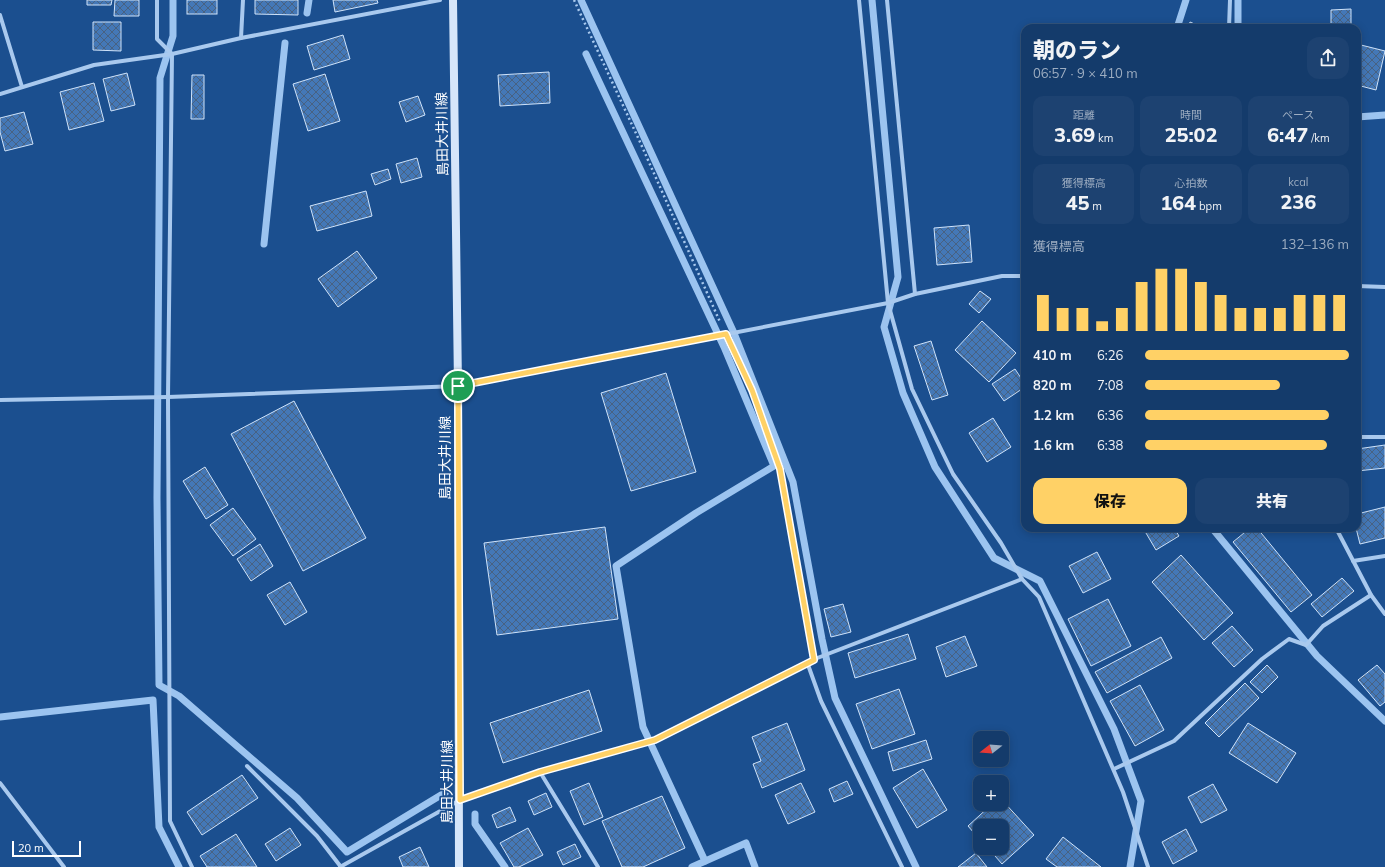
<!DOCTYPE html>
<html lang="ja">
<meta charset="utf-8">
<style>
:root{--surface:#143b6b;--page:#1d4271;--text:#f1f3f6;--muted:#9dadc1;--line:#33557e;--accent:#ffd166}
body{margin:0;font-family:Mulish,"Noto Sans JP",sans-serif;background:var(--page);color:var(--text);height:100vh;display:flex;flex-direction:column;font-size:15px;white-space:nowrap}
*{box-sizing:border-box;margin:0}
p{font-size:13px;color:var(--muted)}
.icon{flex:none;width:22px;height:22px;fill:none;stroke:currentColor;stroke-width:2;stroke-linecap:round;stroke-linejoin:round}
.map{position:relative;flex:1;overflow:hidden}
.details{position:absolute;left:1021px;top:24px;width:340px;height:508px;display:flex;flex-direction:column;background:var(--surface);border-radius:12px;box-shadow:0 2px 10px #0003,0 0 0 1px var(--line)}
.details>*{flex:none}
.needle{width:26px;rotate:253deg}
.fabs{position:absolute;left:973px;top:731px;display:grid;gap:8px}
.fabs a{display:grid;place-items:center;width:36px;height:36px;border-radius:8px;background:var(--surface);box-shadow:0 2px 10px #0003,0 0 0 1px var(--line);font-size:20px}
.scale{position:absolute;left:12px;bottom:10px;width:69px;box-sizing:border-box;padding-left:4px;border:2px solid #fff;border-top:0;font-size:11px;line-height:14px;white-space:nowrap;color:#fff;-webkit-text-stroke:3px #1b4f8f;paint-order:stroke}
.pin{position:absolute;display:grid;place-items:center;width:34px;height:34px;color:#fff;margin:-17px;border:2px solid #fff;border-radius:50%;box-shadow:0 1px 4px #0007}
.round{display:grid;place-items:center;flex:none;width:42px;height:42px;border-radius:12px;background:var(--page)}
.summary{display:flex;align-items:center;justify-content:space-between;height:68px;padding:0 12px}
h1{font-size:22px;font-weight:800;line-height:30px}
.stats{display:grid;grid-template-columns:repeat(3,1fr);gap:6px;height:68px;padding:4px 12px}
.stats div{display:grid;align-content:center;border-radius:10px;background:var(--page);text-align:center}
.stats b{font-size:20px;font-weight:800}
.stats small{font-size:11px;font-weight:400}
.stats p{font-size:11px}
.chart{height:112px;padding:8px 12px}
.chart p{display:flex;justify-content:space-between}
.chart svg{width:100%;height:72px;margin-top:4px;stroke:var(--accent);stroke-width:6}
.primary-button{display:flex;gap:8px;margin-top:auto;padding:8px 12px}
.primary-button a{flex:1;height:46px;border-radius:12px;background:var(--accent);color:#111;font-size:16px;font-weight:800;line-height:46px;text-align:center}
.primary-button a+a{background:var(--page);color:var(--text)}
ul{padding:0 12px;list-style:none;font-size:13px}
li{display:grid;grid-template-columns:64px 48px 1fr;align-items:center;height:30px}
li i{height:10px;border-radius:5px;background:var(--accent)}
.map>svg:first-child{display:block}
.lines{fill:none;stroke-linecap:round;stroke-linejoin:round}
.stream{stroke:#9cc4f0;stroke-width:7}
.building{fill:url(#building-cross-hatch);stroke:#cfe3fa}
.path{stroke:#a9c9ee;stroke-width:2.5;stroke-dasharray:2 3;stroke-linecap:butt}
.street{stroke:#a9c9ee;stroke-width:4}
.secondary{stroke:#d6e6fa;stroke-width:8}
.route-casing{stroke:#fff;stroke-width:8}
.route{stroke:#ffd166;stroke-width:5}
.labels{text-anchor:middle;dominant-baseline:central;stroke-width:3.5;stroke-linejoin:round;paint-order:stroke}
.street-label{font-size:14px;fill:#fff;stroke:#1b4f8f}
</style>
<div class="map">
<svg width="1385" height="867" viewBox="0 0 1385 867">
<defs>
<pattern id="building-cross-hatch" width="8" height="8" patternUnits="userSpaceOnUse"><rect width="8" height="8" fill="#4478b7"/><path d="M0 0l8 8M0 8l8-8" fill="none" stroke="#486282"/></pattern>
</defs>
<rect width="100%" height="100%" fill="#1b4f8f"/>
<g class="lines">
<g class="stream">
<path d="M173,0V36L160,78L157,498L159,685L179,696L297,798L347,852L446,792"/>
<path d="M581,0L734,333L793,482L822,639L835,698L916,867"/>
<path d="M872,0L898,277L884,327L903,393L935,467L994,558L1040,581L1114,729L1141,801L1130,867"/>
<path d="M1238,0V28"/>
<path d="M307,13L309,0"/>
<path d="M1177,28L1186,0"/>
<path d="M586,54L724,347L774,466L696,513L616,566L643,727L705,861"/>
<path d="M1357,117L1385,115"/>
<path d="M264,244L285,43"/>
<path d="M1212,528L1317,656L1385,721"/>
<path d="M0,717L153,700L159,827L179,867"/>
<path d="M475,814V824L505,867"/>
<path d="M692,867L746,843L755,867"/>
</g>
</g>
<g class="building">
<path d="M87,0H112L111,5H87Z"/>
<path d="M115,0H139V16H114Z"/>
<rect x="187" y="0" width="30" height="14"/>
<path d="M255,0H298V15L255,14Z"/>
<path d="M333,0H377L378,3L335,12Z"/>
<path d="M1351,9V28H1331V10Z"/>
<path d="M93,22H121V51L93,50Z"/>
<path d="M1190,22L1204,28H1188Z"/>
<path d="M343,35L350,59L314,70L307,46Z"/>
<path d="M1357,44L1385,51L1376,90L1357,85Z"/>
<path d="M549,72L550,103L500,106L498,75Z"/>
<path d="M127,73L135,105L111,111L103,79Z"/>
<path d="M325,74L340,121L308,131L293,84Z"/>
<path d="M192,75H204V119H191Z"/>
<path d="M94,83L104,121L69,130L60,92Z"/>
<path d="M418,96L425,115L406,122L399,102Z"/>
<path d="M24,112L33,144L5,151L0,132V118Z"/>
<path d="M417,158L422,177L401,183L396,164Z"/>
<path d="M388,169L391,179L375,185L371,174Z"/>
<path d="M366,191L372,216L317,231L310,206Z"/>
<path d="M969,225L972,262L937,265L934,228Z"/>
<path d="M357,251L377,278L338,307L318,279Z"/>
<path d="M980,291L991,299L979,313L969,304Z"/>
<path d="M982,321L1016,353L989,382L955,350Z"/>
<path d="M931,341L948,395L932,400L914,346Z"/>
<path d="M1015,369L1025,384V387L1004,401L992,384Z"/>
<path d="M666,373L696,472L631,491L601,393Z"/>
<path d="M294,401L366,538L303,571L231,434Z"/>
<path d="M993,418L1011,447L987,462L969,433Z"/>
<path d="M1385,445V468L1357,471V449Z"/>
<path d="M205,467L228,505L206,519L183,481Z"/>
<path d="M1385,507V538L1360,544L1356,528H1357V514Z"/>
<path d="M233,508L256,539L233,556L210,525Z"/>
<path d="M605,527L618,619L497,635L484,543Z"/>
<path d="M1143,528H1174L1179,536L1156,550Z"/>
<path d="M1250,528H1257L1312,595L1291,612L1233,542Z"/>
<path d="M260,544L273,566L251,581L237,559Z"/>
<path d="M1097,552L1111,579L1083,593L1069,566Z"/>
<path d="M1181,555L1233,613L1204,640L1152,582Z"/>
<path d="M1342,578L1354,591L1322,617L1311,604Z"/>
<path d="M290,582L307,612L285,625L267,595Z"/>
<path d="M1108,599L1131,646L1091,666L1068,619Z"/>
<path d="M843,604L851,632L831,637L824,609Z"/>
<path d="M1232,626L1253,650L1234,667L1212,643Z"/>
<path d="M908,634L916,659L855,678L848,653Z"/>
<path d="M965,636L977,666L946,677L936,647Z"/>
<path d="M1161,637L1172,658L1107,693L1095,672Z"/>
<path d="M1267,665L1278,677L1262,693L1250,682Z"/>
<path d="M1377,665L1385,674V702L1380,706L1358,680Z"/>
<path d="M1245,683L1259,698L1219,737L1205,723Z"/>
<path d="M1140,685L1164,730L1135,746L1110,701Z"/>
<path d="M899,689L915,734L872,749L856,704Z"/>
<path d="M589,690L602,731L503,763L490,723Z"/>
<path d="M787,723L805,770L762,788L753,764L761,761L752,737Z"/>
<path d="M1248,723L1296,753L1277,783L1229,753Z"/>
<path d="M926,740L932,759L893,771L888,752Z"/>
<path d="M923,769L947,810L917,828L893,788Z"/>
<path d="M242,775L258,798L202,835L187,812Z"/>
<path d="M847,781L853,794L834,802L829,789Z"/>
<path d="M589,783L603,817L584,825L570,791Z"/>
<path d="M801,783L815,812L788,824L775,795Z"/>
<path d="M1213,784L1227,810L1201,823L1188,797Z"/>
<path d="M546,793L552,807L534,815L528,801Z"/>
<path d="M662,796L685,848L643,867H622L602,821Z"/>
<path d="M1002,800L1034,835L1002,864L988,848H1002V826H980V840L968,826L992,804H1002Z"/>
<path d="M510,807L516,821L497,828L492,815Z"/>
<path d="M290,828L301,845L276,861L265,844Z"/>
<path d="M528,828L543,855L519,867H514L500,843Z"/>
<path d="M1186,829L1197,851L1173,864L1162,842Z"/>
<path d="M236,834L257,867H207L200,856Z"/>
<path d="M1063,837L1101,867H1057L1046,859Z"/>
<path d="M575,844L581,857L563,865L557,852Z"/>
<path d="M420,847L429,867H403L399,857Z"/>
<path d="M976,853L987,867H958Z"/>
</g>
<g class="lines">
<g class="path">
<path d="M574,0L640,142L720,322"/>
<path d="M731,347L752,390L780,469L812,645"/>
</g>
<g class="street">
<path d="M157,0V39L172,54L168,397L170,821L192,867"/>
<path d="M859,0L888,303L912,389L953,474L1001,543L1022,579L1039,597L1123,792L1148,867"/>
<path d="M887,0L915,294"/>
<path d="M0,15L22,87"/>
<path d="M1229,28L1230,0"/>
<path d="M241,38L243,0"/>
<path d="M0,94L94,65L172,54L241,38L440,0"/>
<path d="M1357,286L1385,287"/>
<path d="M0,400L168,397L458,386L888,303L915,294L1002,276H1025"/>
<path d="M1357,437H1385"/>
<path d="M1336,528L1371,595L1385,614"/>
<path d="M1353,561L1385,556"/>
<path d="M807,662L821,701L902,867"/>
<path d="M247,766L317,836L341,867"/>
<path d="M1114,769L1174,741L1262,659L1289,639L1306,645L1323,626L1371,595"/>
<path d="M540,772L598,867"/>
<path d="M0,783L64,867"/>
<path d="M340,867L460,800L540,772L655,740L807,662L1022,579"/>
</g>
<path class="secondary" d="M453,0L458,386L459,867"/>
</g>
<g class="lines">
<defs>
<path id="route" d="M726,334L752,390L780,469L814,660L655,740L540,772L460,800L458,386Z"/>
</defs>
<use href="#route" class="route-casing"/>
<use href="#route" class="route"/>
</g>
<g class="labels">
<g class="street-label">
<text transform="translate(442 134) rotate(-91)">島田大井川線</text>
<text transform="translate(445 458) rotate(-90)">島田大井川線</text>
<text transform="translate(447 782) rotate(-90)">島田大井川線</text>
</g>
</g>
</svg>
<div class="fabs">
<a><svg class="needle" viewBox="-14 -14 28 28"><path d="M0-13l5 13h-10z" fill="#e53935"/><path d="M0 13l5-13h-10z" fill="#9dadc1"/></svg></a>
<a>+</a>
<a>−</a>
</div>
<div class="scale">20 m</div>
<div class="pin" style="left:458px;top:386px;background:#1e9e55"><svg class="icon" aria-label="arrive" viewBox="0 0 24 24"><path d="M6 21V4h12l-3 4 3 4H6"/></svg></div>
<section class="details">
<div class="summary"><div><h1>朝のラン</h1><p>06:57 · 9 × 410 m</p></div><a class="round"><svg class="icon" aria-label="share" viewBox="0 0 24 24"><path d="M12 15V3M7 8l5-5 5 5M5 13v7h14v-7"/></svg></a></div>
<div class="stats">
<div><p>距離</p><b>3.69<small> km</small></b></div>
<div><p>時間</p><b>25:02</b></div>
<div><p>ペース</p><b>6:47<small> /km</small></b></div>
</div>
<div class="stats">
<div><p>獲得標高</p><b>45<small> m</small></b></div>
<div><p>心拍数</p><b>164<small> bpm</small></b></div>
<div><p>kcal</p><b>236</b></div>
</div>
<div class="chart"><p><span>獲得標高</span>132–136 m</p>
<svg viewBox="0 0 160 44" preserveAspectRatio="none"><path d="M5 44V22M15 44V30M25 44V30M35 44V38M45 44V30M55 44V14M65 44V6M75 44V6M85 44V14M95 44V22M105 44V30M115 44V30M125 44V30M135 44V22M145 44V22M155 44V22"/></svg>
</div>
<ul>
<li><b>410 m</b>6:26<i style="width:100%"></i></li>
<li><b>820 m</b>7:08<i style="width:66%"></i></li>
<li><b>1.2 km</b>6:36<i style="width:90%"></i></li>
<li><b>1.6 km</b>6:38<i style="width:89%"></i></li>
</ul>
<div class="primary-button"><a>保存</a><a>共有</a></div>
</section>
</div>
